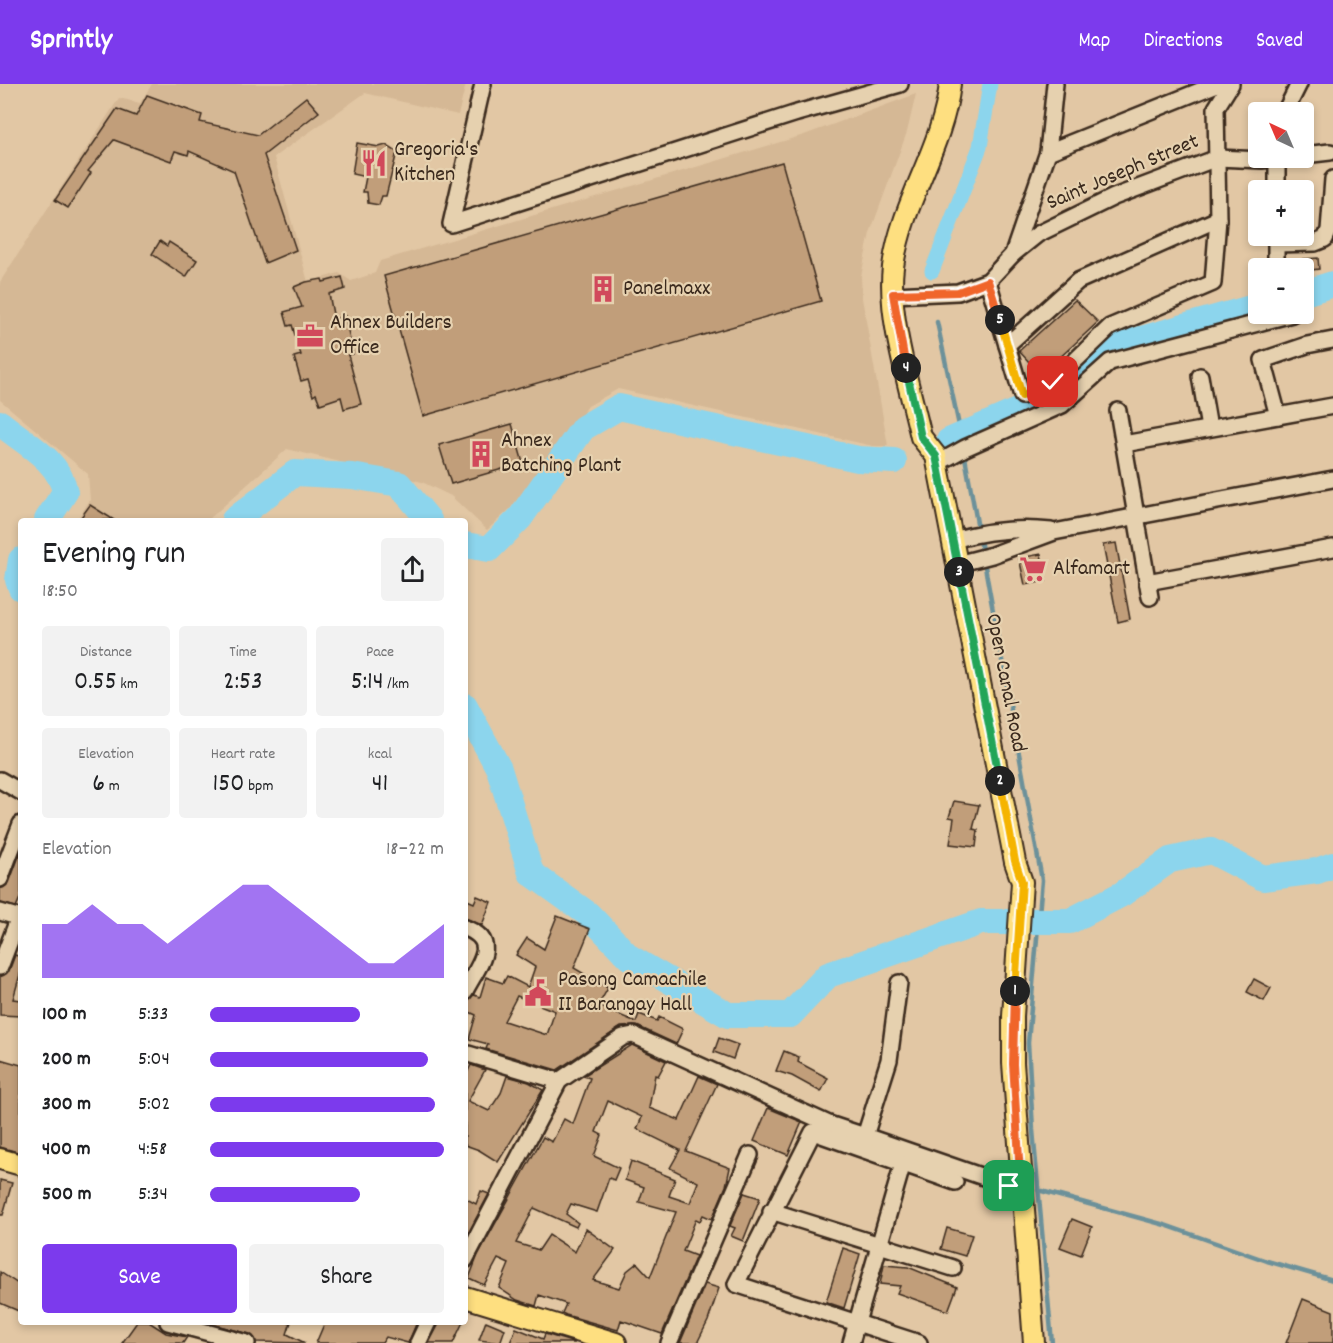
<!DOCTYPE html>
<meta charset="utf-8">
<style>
:root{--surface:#fff;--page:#f2f2f2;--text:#202124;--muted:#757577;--accent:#7c3aed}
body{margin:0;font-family:Dekko,sans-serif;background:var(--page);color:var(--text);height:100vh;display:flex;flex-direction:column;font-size:22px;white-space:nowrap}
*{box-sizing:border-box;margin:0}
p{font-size:20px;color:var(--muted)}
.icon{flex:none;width:33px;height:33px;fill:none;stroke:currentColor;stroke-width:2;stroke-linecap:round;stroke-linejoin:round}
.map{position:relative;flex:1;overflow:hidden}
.sheet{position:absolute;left:18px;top:434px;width:450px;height:807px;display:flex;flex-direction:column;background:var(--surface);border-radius:6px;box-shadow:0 3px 9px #0003}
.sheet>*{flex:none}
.needle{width:39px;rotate:316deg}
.fabs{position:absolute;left:1248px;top:18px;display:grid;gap:12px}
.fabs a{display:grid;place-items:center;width:66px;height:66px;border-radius:6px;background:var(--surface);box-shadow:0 3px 9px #0003;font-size:30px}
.pin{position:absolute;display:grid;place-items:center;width:51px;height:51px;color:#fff;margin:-26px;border-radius:12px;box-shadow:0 3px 9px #0006}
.km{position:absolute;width:30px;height:30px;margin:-15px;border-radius:50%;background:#222;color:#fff;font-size:16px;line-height:30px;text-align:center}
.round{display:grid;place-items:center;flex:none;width:63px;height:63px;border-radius:6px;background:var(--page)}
.head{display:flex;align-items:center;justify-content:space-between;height:102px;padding:0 24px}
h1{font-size:33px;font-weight:600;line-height:45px}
.stats{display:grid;grid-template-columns:repeat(3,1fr);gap:9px;height:102px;padding:6px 24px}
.stats div{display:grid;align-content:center;border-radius:6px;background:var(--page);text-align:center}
.stats b{font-size:26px;font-weight:600}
.stats small{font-size:16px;font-weight:400}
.stats p{font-size:16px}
.chart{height:168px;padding:12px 24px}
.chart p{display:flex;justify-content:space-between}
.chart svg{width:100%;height:108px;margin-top:6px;fill:var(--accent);opacity:.7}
.primary-button{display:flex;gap:12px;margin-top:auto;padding:12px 24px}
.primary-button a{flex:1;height:69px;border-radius:6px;background:var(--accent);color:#fff;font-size:24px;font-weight:600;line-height:69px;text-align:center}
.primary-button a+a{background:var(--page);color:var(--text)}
ul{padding:0 24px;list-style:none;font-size:20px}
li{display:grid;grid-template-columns:96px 72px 1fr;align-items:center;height:45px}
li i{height:15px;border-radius:8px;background:var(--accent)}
header{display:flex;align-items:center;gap:36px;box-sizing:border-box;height:84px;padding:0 30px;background:var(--accent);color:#fff}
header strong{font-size:28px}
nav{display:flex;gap:33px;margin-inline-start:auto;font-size:21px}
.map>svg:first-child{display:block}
.built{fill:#d5b895}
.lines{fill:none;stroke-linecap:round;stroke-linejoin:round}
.stream{stroke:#6c919a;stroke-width:4.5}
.canal{stroke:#8cd5ed;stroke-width:15}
.river{stroke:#8cd5ed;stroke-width:26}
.building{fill:#c19e7a;stroke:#3b2a1e;stroke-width:1.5;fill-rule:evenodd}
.minor-casing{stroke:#3b2a1e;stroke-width:20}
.major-casing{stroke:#3b2a1e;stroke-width:24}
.minor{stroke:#e6d1af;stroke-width:15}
.major{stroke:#fedf80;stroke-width:20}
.split-1-casing{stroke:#fff;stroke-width:12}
.split-2-casing{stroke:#fff;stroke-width:12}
.split-3-casing{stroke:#fff;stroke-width:12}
.split-4-casing{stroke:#fff;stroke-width:12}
.split-5-casing{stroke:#fff;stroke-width:12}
.split-6-casing{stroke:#fff;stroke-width:12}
.split-1{stroke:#f0652b;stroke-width:8}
.split-2{stroke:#f5b400;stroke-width:8}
.split-3{stroke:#22a559;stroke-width:8}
.split-4{stroke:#22a559;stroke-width:8}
.split-5{stroke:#f0652b;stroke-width:8}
.split-6{stroke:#f5b400;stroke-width:8}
.labels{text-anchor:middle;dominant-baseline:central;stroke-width:4.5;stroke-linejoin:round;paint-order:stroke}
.poi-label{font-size:22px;fill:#3b2a1e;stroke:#e6d1af;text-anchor:start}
.street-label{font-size:22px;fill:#3b2a1e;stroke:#e6d1af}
</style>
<header>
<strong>Sprintly</strong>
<nav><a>Map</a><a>Directions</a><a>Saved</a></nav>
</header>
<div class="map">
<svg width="1333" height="1259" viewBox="0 0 1333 1259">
<rect width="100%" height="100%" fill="#e2c7a4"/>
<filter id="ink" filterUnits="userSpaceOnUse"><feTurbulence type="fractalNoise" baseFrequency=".0167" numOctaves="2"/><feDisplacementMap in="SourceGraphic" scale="12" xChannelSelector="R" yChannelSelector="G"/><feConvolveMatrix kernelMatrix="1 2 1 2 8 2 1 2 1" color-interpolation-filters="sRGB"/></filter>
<g filter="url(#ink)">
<path class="built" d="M152,0H466L458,31L365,9L274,73L308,198L339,189L351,197L375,189L380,177L804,51L916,10L907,48L870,149L861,192L862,214L888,362H873L618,305L588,322L510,425L487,446L451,412L422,398L287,365L208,436H77L90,416L88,390L0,316V198L119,14L140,19Z"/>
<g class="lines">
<g class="stream">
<path d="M937,238L961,351L1042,796L1028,959L1033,1046L1052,1259"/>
<path d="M1038,1106L1165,1141L1267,1177L1333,1196"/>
</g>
<path class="canal" d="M932,187L980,63L990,0"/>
<g class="river">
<path d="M1304,209L1333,200"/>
<path d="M0,339C24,359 59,375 65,408L47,436"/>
<path d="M949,357L1052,312L1106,265L1258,222"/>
<path d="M234,436L295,389L352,392L399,400L429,436"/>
<path d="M465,461L489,465L520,434L583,344L619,323L858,375L894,377"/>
<path d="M21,476L18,496L21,504"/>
<path d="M465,622L499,685L531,789L588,830L629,873L728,931H790L828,891L981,838H1013"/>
<path d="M1027,837H1070L1122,810L1170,776L1211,767L1263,794L1317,787L1333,781"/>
</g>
</g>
<g class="building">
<path d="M147,11L202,31L200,38L258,51L306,13L319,28L264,71L296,166L265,179L234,87L189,67L188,71L175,67L171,77L114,56L88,87L91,89L68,124L55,116L117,25L136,32Z"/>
<path d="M357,59L379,63L386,61L397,68L386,112H382L379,121L368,119L367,108H363L366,93L352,90Z"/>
<path d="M782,78L821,217L423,332L384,192Z"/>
<path d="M160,157L167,162L169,158L197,176L186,193L152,170Z"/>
<path d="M1318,174L1319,185L1304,187V175Z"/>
<path d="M342,193L345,205L329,210L334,235L345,232L353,270L348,271L361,320L344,325L341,313L320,320L316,310L313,312L308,295L301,297L294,273L301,271L292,241L288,242L284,228L302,223L294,203L306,198L322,195L323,198Z"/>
<path d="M1075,216L1098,238L1041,291L1019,267Z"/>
<path d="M512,340L523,379L451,400L439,361Z"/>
<path d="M90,421L114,436H79Z"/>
<path d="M1116,459L1130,535L1118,538L1103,461Z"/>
<path d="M1041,470L1046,497L1025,501L1019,474Z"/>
<path d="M954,717L979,721L973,745L978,746L976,763L950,760L954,734L949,733Z"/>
<path d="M21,767V812L16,823L0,819V805L9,799Z"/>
<path d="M477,812L491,818L482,841L465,834V815L474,819Z"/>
<path d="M557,832L590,845L574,884L608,904L598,922L636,938L639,930L657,937L659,933L683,945L676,960L637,942L621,943L557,986L486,965L488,960L469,955L476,931L465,926L467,916L474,911L480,913L486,893L503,899L507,892L528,903L535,883L516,871L527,854L544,865ZM517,912L555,927L547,951L504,937Z"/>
<path d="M15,871L21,873V887L13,915L21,916V932L0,931V893L9,887Z"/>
<path d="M1254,895L1271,904L1264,917L1247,908Z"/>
<path d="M719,954L738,961L733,975L714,968Z"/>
<path d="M632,961L666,977L658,992L655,991L649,1024L679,1036L699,992L717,1000L686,1067L730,1084L726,1102L712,1135L703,1131L700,1137L696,1135L683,1167L696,1172L662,1250L621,1236L618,1246L566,1231L562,1229L566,1220L539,1211L536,1222L517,1216L499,1204L509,1180L498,1175L484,1201L469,1194L478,1171L543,1053L552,1058L564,1035L573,1040L590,994L583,992ZM608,1017L642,1033L637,1045L680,1066L670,1084L698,1098L690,1119L669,1112L675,1095L631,1077L625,1096L644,1103L639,1118L676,1128L650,1193L637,1179L627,1187L619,1204L593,1196L615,1166L586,1145L575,1168L549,1151L539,1166L516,1159L534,1124L576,1143L578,1139L566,1130L571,1120L597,1128L609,1094L614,1096L619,1084L594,1072L602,1051L596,1048Z"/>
<path d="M784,967L799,973L798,978L828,994L821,1008L792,992L776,987Z"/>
<path d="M0,975L21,981V1069L0,1063Z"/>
<path d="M471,981L485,986L468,1017L489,1027L501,1009L507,992L529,998L543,1006L498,1078L479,1066L465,1061V993Z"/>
<path d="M768,1024L802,1038L788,1071L754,1057Z"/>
<path d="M0,1096L12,1099L3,1131H0Z"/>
<path d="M481,1107L489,1110L465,1155V1114L476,1120Z"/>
<path d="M744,1109L760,1114L743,1157L731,1152L735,1144L730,1142Z"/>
<path d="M1072,1135L1092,1143L1081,1171L1060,1163Z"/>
<path d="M947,1144L972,1151L965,1172L941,1165Z"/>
<path d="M843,1164L860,1170L844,1224L826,1218Z"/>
<path d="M884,1181L908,1183L957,1203L948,1227L897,1209L900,1202L880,1200Z"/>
<path d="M0,1188L21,1202V1228L0,1219Z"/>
<path d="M705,1200L719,1204L708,1237L697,1259H680Z"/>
<path d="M1303,1215L1333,1227V1259H1286Z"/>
<path d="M486,1237L505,1245L500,1259L479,1256Z"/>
<path d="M137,1238H149L166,1249L187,1253L183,1259H122Z"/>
<path d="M204,1238H291L287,1250L305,1259L256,1258L250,1250Z"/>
<path d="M325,1238H417L408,1259L386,1253L382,1259H316Z"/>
<path d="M440,1238H463L453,1259H429Z"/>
<path d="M516,1244L543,1255L545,1250L575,1259H510Z"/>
</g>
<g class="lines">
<defs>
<g id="minor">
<path d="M483,0L451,140L797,29L900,0"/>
<path d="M1285,28L1299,0"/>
<path d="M1048,68L1217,0"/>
<path d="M1304,71L1330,68"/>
<path d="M1277,106V74"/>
<path d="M1276,160L1315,159L1325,155L1329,146L1333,95"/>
<path d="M1013,170L1048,68L1055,0"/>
<path d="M1276,184V152"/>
<path d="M988,197L1022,312L1053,298L1110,243L1213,199L1218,135L1216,24L1231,0"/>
<path d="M893,211L958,208L988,197L1013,170L1038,150L1114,113L1217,74L1262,76L1285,74"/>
<path d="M1007,261L1078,197L1218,135"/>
<path d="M1200,292L1209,344"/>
<path d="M1118,327L1150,513"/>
<path d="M1278,332L1263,276L1307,261L1333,256"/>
<path d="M1124,360L1333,322"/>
<path d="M938,379L965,364L1062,321L1110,278L1292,230"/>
<path d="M953,456C985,447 1017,443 1051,447"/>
<path d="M957,480L992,471L1054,448L1333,395"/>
<path d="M1147,498L1333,464"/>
<path d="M0,696L21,708"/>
<path d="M0,795L21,740"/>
<path d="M0,828L21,834"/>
<path d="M465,844C502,857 477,883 465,907"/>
<path d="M0,883L19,833"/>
<path d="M465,969L559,997"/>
<path d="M865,1052L1021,1106"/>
<path d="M771,1127L953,1184"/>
<path d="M465,1176L559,997L623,953L633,951L829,1040L865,1052L889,976L899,899"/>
<path d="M168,1238L247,1259"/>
<path d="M418,1259L428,1238"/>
<path d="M669,1259L750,1071"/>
<path d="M851,1259L903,1079"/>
<path d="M919,1259L736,1200L813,1048L955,1098"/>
</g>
<g id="major">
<path d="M950,0C943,64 901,119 893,183C887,232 910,304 921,353L936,372L1015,778L1022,798L1013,932V979L1034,1259"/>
<path d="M0,1075L21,1081"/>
<path d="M465,1213L616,1259"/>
</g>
</defs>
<use href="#minor" class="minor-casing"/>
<use href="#major" class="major-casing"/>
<use href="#minor" class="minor"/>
<use href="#major" class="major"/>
</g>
</g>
<g class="lines" filter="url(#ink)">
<defs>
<path id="split-1" d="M1009,1102L1021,1106L1013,980L1015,907"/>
<path id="split-2" d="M1000,697L1015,777L1022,798L1015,907"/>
<path id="split-3" d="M959,488L1000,697"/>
<path id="split-4" d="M906,284L921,353L936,372L959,488"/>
<path id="split-5" d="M906,284L893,210L958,208L988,197L1000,236"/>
<path id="split-6" d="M1000,236L1022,312L1053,298"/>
</defs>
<use href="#split-1" class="split-1-casing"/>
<use href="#split-2" class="split-2-casing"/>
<use href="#split-3" class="split-3-casing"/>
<use href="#split-4" class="split-4-casing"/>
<use href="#split-5" class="split-5-casing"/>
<use href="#split-6" class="split-6-casing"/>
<use href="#split-1" class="split-1"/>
<use href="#split-2" class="split-2"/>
<use href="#split-3" class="split-3"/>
<use href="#split-4" class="split-4"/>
<use href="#split-5" class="split-5"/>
<use href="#split-6" class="split-6"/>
</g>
<defs>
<symbol id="restaurant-bare" viewBox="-9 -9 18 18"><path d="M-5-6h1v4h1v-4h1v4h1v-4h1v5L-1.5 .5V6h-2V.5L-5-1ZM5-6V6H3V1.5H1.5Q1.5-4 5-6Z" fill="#d1495b" stroke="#e6d1af" stroke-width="2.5" paint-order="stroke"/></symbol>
<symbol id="building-bare" viewBox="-9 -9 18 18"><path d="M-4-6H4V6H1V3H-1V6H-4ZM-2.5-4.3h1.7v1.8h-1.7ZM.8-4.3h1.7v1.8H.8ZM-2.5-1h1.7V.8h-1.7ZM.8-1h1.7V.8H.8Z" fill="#d1495b" stroke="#e6d1af" stroke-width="2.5" paint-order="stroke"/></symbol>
<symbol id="office-bare" viewBox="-9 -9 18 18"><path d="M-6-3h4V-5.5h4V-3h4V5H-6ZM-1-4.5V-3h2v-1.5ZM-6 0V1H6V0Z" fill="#d1495b" stroke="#e6d1af" stroke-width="2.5" paint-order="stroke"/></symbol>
<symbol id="supermarket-bare" viewBox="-9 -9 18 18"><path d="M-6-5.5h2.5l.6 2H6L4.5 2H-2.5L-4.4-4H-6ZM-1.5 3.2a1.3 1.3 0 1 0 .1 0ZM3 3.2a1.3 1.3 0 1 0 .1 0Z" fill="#d1495b" stroke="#e6d1af" stroke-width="2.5" paint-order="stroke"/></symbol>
<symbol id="civic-bare" viewBox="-9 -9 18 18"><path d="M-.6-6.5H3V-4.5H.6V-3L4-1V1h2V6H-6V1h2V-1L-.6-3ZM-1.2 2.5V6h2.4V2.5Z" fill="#d1495b" stroke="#e6d1af" stroke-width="2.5" paint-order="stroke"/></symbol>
</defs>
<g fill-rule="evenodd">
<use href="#restaurant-bare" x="355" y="60" width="38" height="38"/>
<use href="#building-bare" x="584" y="186" width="38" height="38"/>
<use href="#office-bare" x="291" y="233" width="38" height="38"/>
<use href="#building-bare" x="462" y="351" width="38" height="38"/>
<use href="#supermarket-bare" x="1014" y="466" width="38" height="38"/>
<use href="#civic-bare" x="519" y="890" width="38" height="38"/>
</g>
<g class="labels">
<g class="poi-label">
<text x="394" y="66">Gregoria's<tspan x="394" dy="25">Kitchen</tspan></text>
<text x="623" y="205">Panelmaxx</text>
<text x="330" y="239">Ahnex Builders<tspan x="330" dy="25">Office</tspan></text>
<text x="501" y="357">Ahnex<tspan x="501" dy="25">Batching Plant</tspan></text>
<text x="1053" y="485">Alfamart</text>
<text x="558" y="896">Pasong Camachile<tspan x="558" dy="25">II Barangay Hall</tspan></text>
</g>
<g class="street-label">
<text transform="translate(1123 89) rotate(-23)">Saint Joseph Street</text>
<text transform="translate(1005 599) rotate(79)">Open Canal Road</text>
</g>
</g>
</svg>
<div class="fabs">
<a><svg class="needle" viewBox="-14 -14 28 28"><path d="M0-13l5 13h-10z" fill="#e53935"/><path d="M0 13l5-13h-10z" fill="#757577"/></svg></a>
<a>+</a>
<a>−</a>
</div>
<div class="pin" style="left:1009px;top:1102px;background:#1e9e55"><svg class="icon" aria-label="arrive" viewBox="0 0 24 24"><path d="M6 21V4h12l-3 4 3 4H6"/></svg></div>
<div class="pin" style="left:1053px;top:298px;background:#d93025"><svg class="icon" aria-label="check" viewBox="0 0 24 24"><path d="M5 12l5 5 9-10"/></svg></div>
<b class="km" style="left:1015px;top:907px">1</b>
<b class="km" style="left:1000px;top:697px">2</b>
<b class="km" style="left:959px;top:488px">3</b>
<b class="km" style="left:906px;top:284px">4</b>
<b class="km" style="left:1000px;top:236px">5</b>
<section class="sheet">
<div class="head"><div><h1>Evening run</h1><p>18:50</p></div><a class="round"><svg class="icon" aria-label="share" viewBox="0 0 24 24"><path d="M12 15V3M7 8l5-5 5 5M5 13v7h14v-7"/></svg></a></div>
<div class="stats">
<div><p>Distance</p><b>0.55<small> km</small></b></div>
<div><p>Time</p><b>2:53</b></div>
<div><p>Pace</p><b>5:14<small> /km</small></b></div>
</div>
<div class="stats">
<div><p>Elevation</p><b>6<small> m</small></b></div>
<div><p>Heart rate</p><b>150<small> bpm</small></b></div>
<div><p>kcal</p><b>41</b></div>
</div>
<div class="chart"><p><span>Elevation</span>18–22 m</p>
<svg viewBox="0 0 160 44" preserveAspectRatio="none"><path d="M0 44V22L10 22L20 14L30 22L40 22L50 30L60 22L70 14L80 6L90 6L100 14L110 22L120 30L130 38L140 38L150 30L160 22V44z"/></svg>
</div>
<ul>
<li><b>100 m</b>5:33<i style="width:64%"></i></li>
<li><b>200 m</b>5:04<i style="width:93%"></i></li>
<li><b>300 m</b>5:02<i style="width:96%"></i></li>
<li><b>400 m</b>4:58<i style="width:100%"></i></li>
<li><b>500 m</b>5:34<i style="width:64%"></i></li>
</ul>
<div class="primary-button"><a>Save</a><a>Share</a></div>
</section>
</div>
